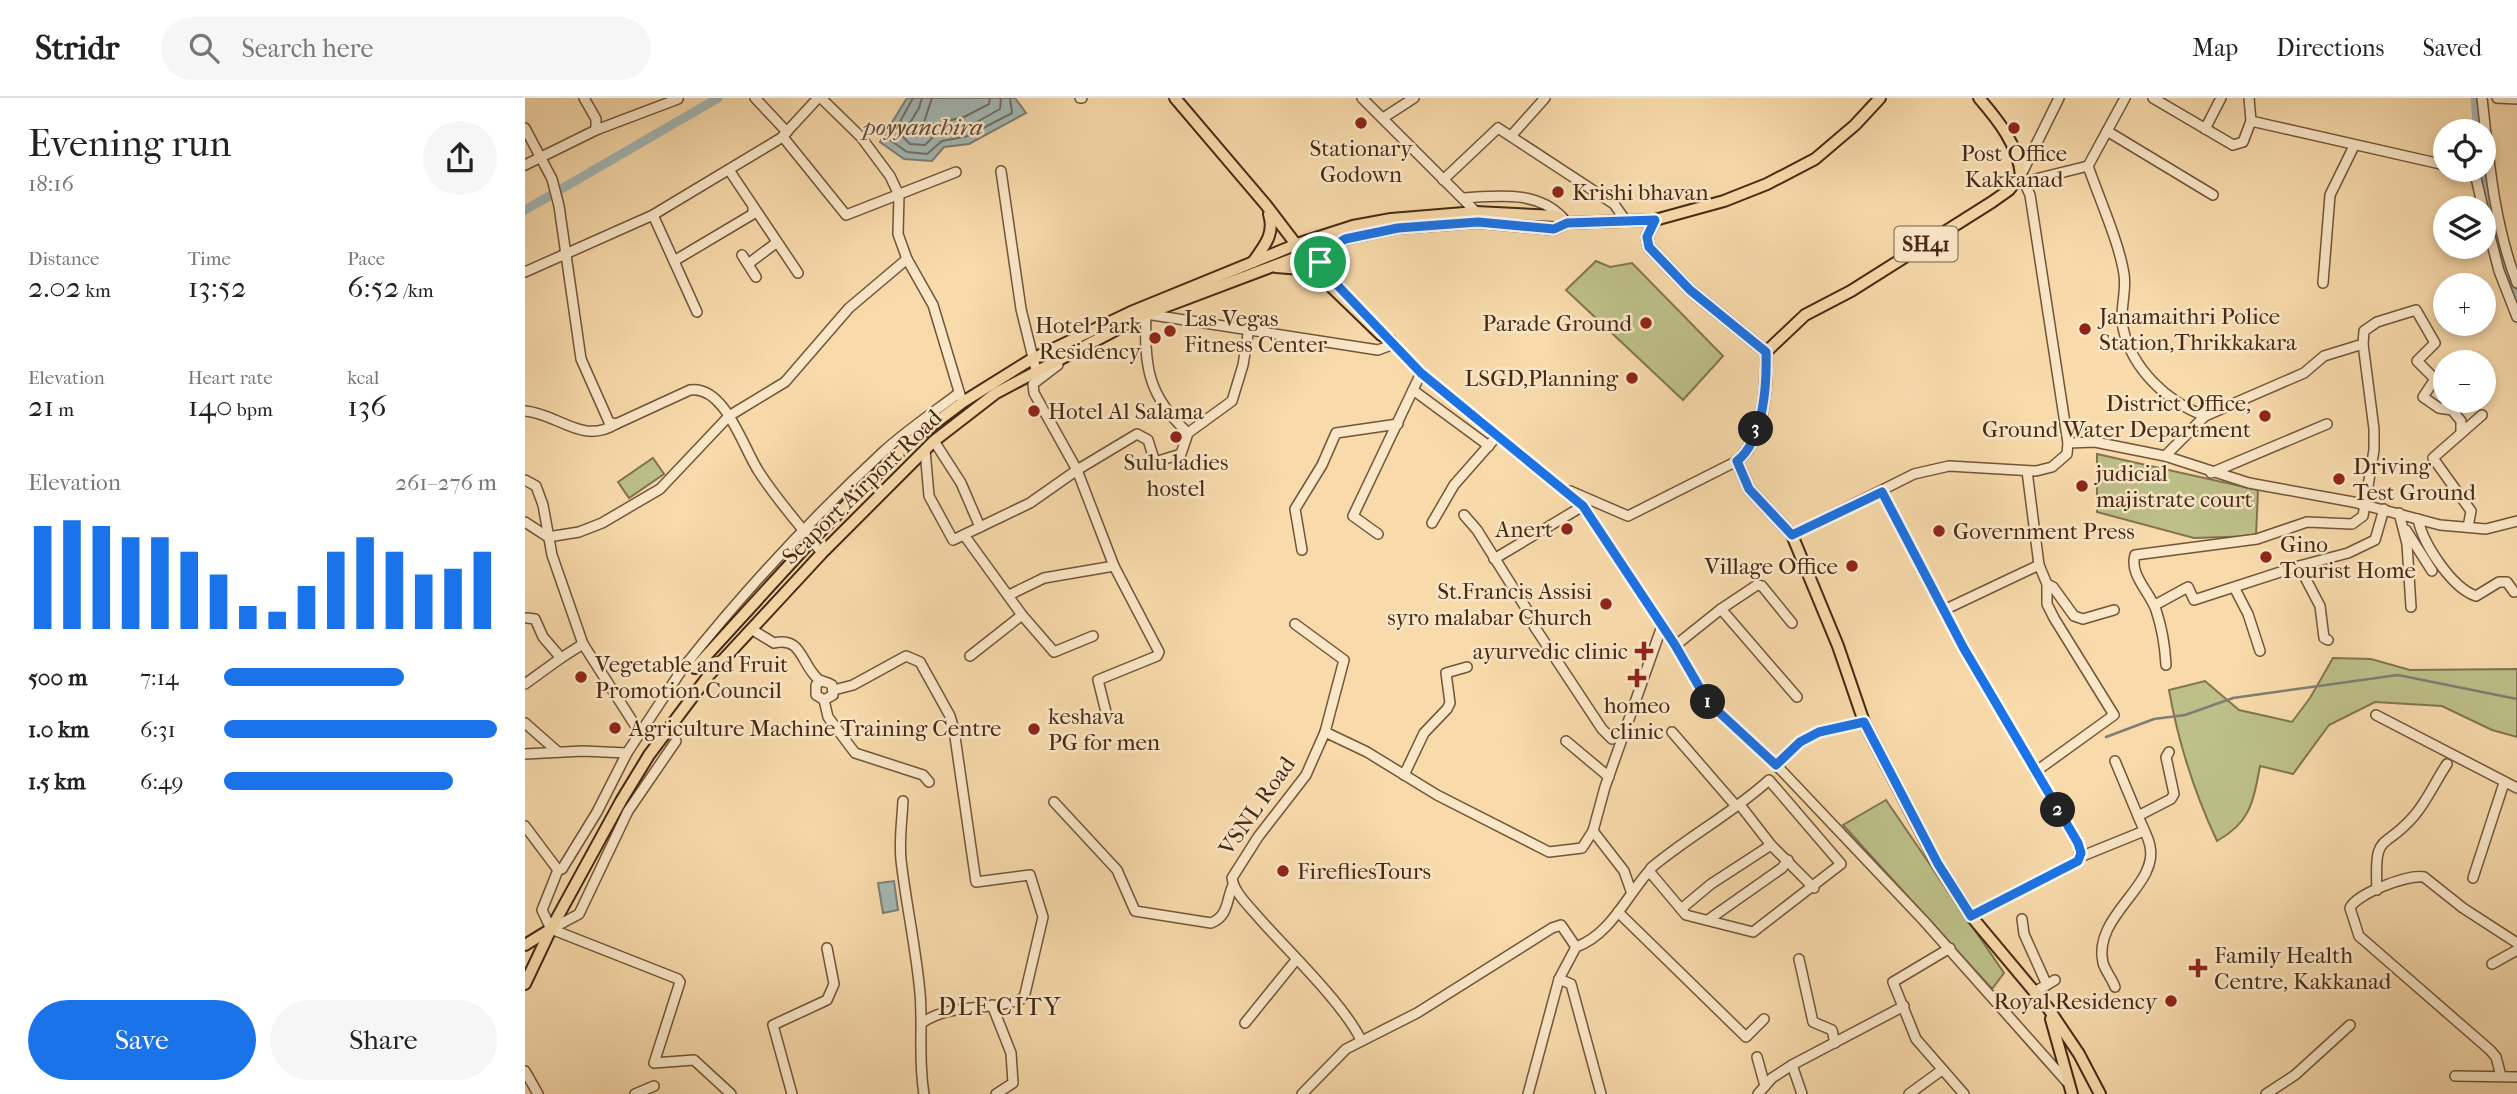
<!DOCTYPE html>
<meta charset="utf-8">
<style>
:root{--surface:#fff;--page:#f6f6f6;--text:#222;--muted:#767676;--line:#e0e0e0;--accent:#1a73e8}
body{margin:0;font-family:"IM FELL French Canon",serif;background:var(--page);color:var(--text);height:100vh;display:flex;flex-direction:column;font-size:26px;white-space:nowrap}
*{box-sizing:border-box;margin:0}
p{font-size:23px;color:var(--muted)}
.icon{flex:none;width:38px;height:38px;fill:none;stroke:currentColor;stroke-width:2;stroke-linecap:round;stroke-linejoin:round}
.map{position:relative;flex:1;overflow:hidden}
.drawer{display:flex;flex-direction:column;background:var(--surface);width:525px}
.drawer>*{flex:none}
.buttons{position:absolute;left:1908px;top:21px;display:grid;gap:14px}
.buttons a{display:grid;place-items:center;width:63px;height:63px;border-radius:50%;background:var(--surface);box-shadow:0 4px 10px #0003;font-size:35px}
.pin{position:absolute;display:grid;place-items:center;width:60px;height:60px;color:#fff;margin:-30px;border:4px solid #fff;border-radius:50%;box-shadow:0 2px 7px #0007}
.km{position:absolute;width:35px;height:35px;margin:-18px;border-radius:50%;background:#222;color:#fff;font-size:19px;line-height:35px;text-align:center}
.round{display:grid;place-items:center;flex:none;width:74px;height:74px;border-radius:37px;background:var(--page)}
.headline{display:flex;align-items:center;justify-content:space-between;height:119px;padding:0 28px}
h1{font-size:38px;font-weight:600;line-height:52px}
.metrics{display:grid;grid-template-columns:repeat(3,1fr);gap:10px;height:119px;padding:7px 28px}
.metrics div{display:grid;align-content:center}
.metrics b{font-size:30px;font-weight:600}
.metrics small{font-size:19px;font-weight:400}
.metrics p{font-size:19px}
.chart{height:196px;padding:14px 28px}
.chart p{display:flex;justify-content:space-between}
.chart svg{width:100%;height:126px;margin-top:7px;stroke:var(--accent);stroke-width:6}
.button{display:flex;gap:14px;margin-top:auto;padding:14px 28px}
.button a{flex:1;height:80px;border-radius:42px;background:var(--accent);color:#fff;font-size:28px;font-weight:600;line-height:80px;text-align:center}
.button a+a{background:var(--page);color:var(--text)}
ul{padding:0 28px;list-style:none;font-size:23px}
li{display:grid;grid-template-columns:112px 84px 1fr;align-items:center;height:52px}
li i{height:18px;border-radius:9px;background:var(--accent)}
header{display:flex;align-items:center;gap:42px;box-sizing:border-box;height:98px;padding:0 35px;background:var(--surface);border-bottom:2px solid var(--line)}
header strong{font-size:33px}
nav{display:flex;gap:38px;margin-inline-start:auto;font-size:24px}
.search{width:490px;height:63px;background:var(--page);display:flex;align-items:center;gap:18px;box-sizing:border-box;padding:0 24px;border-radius:38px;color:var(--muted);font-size:26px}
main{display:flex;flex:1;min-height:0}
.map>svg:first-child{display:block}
.green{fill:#bdc089;stroke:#82744e;stroke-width:2}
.water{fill:#a3b8b5;stroke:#7e7e74;stroke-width:2}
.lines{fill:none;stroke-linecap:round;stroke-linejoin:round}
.shore{stroke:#747064;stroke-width:2}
.stream{stroke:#7e7e74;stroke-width:2.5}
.canal{stroke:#a3b8b5;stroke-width:9}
.minor-casing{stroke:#725439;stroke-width:12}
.major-casing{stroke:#462813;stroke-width:14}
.minor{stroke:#fae7c8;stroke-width:9}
.major{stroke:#f8daab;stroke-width:10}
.route-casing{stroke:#fff;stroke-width:14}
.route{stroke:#1a73e8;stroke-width:9}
.poi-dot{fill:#8f2418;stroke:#fae7c8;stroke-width:2.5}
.labels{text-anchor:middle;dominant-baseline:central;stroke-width:5;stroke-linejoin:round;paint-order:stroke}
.shield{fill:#fae7c8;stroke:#7c6149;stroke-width:2}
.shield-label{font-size:21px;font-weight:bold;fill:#462813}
.poi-label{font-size:23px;fill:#462813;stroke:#fae7c8;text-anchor:start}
.street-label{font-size:23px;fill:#462813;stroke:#fae7c8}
.water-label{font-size:24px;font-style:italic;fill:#5d4c3c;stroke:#fae7c8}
.neighbourhood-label{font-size:24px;letter-spacing:2px;fill:#462813;stroke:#fae7c8}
</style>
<header>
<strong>Stridr</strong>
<div class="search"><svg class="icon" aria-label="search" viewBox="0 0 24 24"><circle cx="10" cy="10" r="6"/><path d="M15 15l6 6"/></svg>Search here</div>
<nav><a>Map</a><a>Directions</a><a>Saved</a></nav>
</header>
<main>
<section class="drawer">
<div class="headline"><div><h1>Evening run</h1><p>18:16</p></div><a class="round"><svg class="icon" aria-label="share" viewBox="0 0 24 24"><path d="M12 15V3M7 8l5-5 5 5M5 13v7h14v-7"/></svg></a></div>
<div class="metrics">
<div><p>Distance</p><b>2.02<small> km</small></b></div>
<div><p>Time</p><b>13:52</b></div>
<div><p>Pace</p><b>6:52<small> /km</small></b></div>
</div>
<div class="metrics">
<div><p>Elevation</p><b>21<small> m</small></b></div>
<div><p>Heart rate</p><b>140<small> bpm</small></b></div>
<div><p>kcal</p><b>136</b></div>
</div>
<div class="chart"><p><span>Elevation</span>261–276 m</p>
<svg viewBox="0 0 160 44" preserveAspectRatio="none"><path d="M5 44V8M15 44V6M25 44V8M35 44V12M45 44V12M55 44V17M65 44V25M75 44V36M85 44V38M95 44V29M105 44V17M115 44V12M125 44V17M135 44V25M145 44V23M155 44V17"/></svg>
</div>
<ul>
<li><b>500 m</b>7:14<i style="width:66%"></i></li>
<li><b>1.0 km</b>6:31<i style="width:100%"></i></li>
<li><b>1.5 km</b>6:49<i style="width:84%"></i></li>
</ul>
<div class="button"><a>Save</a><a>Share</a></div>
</section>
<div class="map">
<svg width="1992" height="996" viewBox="0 0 1992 996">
<rect width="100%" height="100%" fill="#f8daab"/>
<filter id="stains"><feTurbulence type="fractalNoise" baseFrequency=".00286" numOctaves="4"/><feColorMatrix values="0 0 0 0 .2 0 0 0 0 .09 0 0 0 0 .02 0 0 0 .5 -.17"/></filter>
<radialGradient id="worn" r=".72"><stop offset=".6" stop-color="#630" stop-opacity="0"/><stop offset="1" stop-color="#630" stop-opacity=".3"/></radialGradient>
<g class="green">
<path d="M1071,163L1085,169L1107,165L1198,258L1158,302L1041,192Z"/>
<path d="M1572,356L1733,392L1731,438L1669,440L1572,414Z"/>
<path d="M128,360L139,376L104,400L93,384Z"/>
<path d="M1808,560L1846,561L1885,572L1992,571V639L1967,632L1917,608L1850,604L1804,627L1768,676L1735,668C1728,704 1726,724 1692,743C1670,696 1653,643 1644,592L1680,583L1714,612L1767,624L1785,600Z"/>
<path d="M1361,702L1479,875L1467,891L1318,727Z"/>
</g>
<g class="water">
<path d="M382,0H490L501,15L444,46L419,49L407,63L379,61L355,44Z"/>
<path d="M369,783L373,812L358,815L353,785Z"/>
</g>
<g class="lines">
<g class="shore">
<path d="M388,0L365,42L382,54L402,56L417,43L443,38L487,15L485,0"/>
<path d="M397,0L394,10L377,38L385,46L400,47L413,34L441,30L475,11L476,0"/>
<path d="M407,0L399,24L401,28L439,19L464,6L465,0"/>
</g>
<path class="stream" d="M1581,639L1629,621L1660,617L1708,600L1873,577L1992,601"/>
<g class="canal">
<path d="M1950,0L1953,33"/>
<path d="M1958,70L1977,161L1992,199"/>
<path d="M0,112L193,0"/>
</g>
<defs>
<g id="minor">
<path d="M230,0L262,34"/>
<path d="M296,0L336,39L365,78L374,97L373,136L382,161L408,207L436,300"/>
<path d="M555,0H557"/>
<path d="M837,0L951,114"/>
<path d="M1628,0L1708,47L1718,44L1726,23L1920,67"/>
<path d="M1724,0L1726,23"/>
<path d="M1957,0C1964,63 1969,126 1992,185"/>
<path d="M1972,0L1992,1"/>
<path d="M858,20L889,0"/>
<path d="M0,30L27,81L34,108L56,261L84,324L91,326L165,292C200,287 218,350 234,374C252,402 276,429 297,455"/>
<path d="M1680,31L1696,0"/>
<path d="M71,32L153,1"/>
<path d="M1582,33L1688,97"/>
<path d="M986,38L1020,0"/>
<path d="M258,39L321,117L431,74"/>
<path d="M0,67L71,32V21L59,0"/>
<path d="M204,72L273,175"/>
<path d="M1942,72L1951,80L1958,110"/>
<path d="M476,73L496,211L511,272"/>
<path d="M918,82L973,30L1089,106L1101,123"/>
<path d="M1499,84L1563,68"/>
<path d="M938,100C973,98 1012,92 1038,120"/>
<path d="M1958,111L1974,173L1992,219"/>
<path d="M128,117L172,214"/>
<path d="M217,157L231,179"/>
<path d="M149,163L228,116V110"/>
<path d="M223,166L251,145"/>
<path d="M0,174L128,117L256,40L293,0"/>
<path d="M1798,185L1805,97L1829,48"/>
<path d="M865,242L896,275L1058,408L1151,547L1183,604L1257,673L1399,823L1542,984"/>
<path d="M888,292L964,348"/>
<path d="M0,313C34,316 57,347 91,326"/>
<path d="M1680,318L1779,275L1799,258L1838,246L1839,233L1852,224L1891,212L1910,245L1892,263L1910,281L1898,299L1914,310L1927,312L1936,323V335"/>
<path d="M663,335C623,298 619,269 621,216L853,252L869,246"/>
<path d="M409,343L436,385L455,429"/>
<path d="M1543,345L1570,344L1640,358L1680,318C1642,304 1607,271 1598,230C1594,213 1602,194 1599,176C1594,144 1574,100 1563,68L1600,0"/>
<path d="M400,352L404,398L428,442L505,405L552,372L509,295L508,286L533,267"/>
<path d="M1640,358L1724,385L1828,404L1915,427L1961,431L1992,423"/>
<path d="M1502,373L1514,467L1522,486L1528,489L1549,518L1558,521L1589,512"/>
<path d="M1686,375L1802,326"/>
<path d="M0,382L11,388L18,407L27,457L58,546L115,635"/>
<path d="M1045,393L1103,418L1212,363"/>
<path d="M1357,394L1438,549L1555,750L1553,763L1446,818"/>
<path d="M1874,415L1882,446L1886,509"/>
<path d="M939,417L952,432L1004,515"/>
<path d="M1893,421C1898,446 1927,490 1951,498L1974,484H1982L1989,494"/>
<path d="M0,424L23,439L54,434L77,425L135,391L204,318L260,284L324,210L382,161"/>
<path d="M907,425L929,387L973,337"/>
<path d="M1943,429L1946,413L1908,360L1957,317"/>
<path d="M1881,432L1907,473"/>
<path d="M853,436L828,418L896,275"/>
<path d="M439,437L497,517L529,554L568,538"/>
<path d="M1267,437L1389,376L1424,368L1511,373L1527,369L1542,356L1543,345L1505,97L1496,77L1534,0"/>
<path d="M777,452L770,411L797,367L811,335L873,326"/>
<path d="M969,461L1058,408"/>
<path d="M1774,468L1823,455L1850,442L1859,411"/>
<path d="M1710,491L1723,516L1735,553"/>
<path d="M484,497L519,480L589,468"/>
<path d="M1630,507L1663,489L1669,502L1774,468L1795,508L1799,540L1803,542"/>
<path d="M1196,511L1232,487L1237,488L1267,525"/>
<path d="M1419,512L1514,467"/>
<path d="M2,520L10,521L18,539L36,560L58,546"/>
<path d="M770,526L819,562L800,634"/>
<path d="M1009,528L1077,631L1087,641L1100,636"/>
<path d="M226,531L249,545C277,538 276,566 293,581C296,584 302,583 307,587L308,597L299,602L291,597V587L295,584"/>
<path d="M1151,547L1196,511L1272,599"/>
<path d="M445,558L497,517"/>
<path d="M1641,567C1640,548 1637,530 1631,512C1625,494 1604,477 1610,457L1732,441L1782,424L1827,426L1838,418L1849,352V331L1838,246"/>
<path d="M158,570C219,493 286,421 358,354C381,333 409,314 434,295"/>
<path d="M0,586L36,560"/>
<path d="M309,592L328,587L381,558L395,564L425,618L429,632L451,784L505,777L518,819L499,900C465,914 429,904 398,924"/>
<path d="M299,602L303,619L330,655L398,677L404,684"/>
<path d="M1851,617L1992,690"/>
<path d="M582,618L573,582L632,558L634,554L589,468L552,372L612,336L623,342L630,364L656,356L663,335L707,303L718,267L724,230"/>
<path d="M0,625L33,654"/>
<path d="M1147,634L1211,708"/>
<path d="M1041,643L1084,679"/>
<path d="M0,656L58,653L102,655L158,570L196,563"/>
<path d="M1590,663L1613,718L1646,701L1649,696L1641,659L1644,654"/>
<path d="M1251,667L1275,644L1294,634L1339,624"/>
<path d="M1510,674L1589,617L1529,520L1522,506V486"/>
<path d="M879,677L899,635L922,611L925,605L921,575L942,569"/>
<path d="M378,703C377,722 374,743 376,762C381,806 391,850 395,895C398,929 393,961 399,996"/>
<path d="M529,704L592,772L610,813L686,825C704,818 701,802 708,787"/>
<path d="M1215,707L1246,747L1289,790"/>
<path d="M0,728L33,772L37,771L72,714L102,655"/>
<path d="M1555,759L1619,733"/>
<path d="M33,772L17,812L26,831L54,816L103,713L151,643"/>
<path d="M1948,780L1979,685"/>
<path d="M1852,792C1849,732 1858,754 1889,718C1902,703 1911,682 1922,666"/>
<path d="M1106,793L1099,773L1068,733L1080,689L1137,528"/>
<path d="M1156,811L1186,786L1246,747"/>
<path d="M1093,814L1221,939L1239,921"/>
<path d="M1497,821L1499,836L1522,887"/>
<path d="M1183,822L1257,770L1263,762"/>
<path d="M26,831L153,881L155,884L129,965L169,962L206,996"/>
<path d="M1425,850L1368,884L1391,941L1439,996"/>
<path d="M1274,861L1288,924L1307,932L1310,945"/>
<path d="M1967,866L1992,852"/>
<path d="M1034,881L1046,886L1076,996"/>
<path d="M1590,889C1587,881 1580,872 1578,865C1567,818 1634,788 1625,748C1623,738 1617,728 1613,718"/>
<path d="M1509,894L1530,882"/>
<path d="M467,907L486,955L488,985L471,996"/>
<path d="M720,925L771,862"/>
<path d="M836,942C818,905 763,853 734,820C725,809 709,795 707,780L733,739L781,677L800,634L842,654L912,697L1024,754L1057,750L1068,733"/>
<path d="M1232,959L1240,988"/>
<path d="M0,973L13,996"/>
<path d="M1930,978L1992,979"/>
<path d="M1976,978L1971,959L1965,952L1834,838L1825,810C1831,796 1883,776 1899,779L1938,810L1992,845"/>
<path d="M110,996L129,988"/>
<path d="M267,996L248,927L302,902L309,886L302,850"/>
<path d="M777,996L821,951L892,915L1027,830L1036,827L1051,849"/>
<path d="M1003,996L1034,881L1051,849C1085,837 1101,799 1124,773L1126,770C1164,738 1208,715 1244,682L1316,766L1228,834L1161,817L1124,773"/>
<path d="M1233,996L1247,980L1267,967"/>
<path d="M1277,996L1267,967L1379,908"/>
<path d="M1384,996L1417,972"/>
<path d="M1741,996L1770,977L1825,927"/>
</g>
<g id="major">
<path d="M650,0L741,107L796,179L856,237L865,242"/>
<path d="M1454,0C1473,22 1493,47 1496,77L1484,92L1467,104L1326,193L1280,217L1241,254C1242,286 1239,342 1212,363L1224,391L1267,437L1313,548L1339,624L1413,767L1446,818L1523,910L1554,956L1575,996"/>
<path d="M1130,122L1122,139L1124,149L1165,192L1241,254"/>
<path d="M728,164C740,147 750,136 744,116"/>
<path d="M794,168L800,154L809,148"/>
<path d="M751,169L777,171L793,178"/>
<path d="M170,570L287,442L381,347L438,304L507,261L606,214L775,145L828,128L866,121L951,114L1031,118L1042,125"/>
<path d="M0,847L26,831"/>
<path d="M0,886L26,831L96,703L124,657L184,577L297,455L409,343L471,295L621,216L820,141L872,130L953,124L1029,131L1042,125L1130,122L1199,103L1242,86L1290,61L1330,27L1355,0"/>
<path d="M1526,921L1547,996"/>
</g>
</defs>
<use href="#minor" class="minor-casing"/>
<use href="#major" class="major-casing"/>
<use href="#minor" class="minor"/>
<use href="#major" class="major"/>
</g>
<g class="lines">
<defs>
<path id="route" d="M1130,122L1122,139L1124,149L1165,192L1241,254C1242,285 1239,342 1212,363L1224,391L1267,437L1357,394L1438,549L1553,745L1556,755L1553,763L1446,818L1413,766L1339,624L1294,634L1275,644L1251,667L1183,604L1150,547L1058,408L896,275L794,168L800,154L820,141L873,130L953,124L1029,131L1042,125Z"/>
</defs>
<use href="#route" class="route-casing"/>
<use href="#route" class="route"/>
</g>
<g class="poi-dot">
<circle cx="836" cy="25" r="7"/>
<circle cx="1489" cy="30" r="7"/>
<circle cx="1033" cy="94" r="7"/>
<circle cx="1121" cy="225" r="7"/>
<circle cx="1560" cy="231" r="7"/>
<circle cx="645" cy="233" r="7"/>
<circle cx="630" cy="240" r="7"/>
<circle cx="1107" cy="280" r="7"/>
<circle cx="509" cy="313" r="7"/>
<circle cx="1740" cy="318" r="7"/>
<circle cx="651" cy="339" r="7"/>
<circle cx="1814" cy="381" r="7"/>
<circle cx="1557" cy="388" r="7"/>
<circle cx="1042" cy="431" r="7"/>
<circle cx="1414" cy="433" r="7"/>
<circle cx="1741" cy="459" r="7"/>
<circle cx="1327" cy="468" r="7"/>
<circle cx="1081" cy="506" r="7"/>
<path d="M1115.5 542.5h7v7h7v7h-7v7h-7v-7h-7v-7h7z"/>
<circle cx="56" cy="579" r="7"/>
<path d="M1108.5 569.5h7v7h7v7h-7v7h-7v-7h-7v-7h7z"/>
<circle cx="90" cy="630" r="7"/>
<circle cx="509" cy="631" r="7"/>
<circle cx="758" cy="773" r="7"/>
<path d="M1669.5 859.5h7v7h7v7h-7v7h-7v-7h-7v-7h7z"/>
<circle cx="1646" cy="903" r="7"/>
</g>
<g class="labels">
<rect class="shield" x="1369.5" y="128.5" width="63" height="35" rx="5"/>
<g class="shield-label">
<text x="1401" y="146">SH41</text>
</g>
<g class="poi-label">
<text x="836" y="50" text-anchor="middle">Stationary<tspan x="836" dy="26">Godown</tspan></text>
<text x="1489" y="55" text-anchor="middle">Post Office<tspan x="1489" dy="26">Kakkanad</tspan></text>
<text x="1047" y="94">Krishi bhavan</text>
<text x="1574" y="218">Janamaithri Police<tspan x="1574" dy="26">Station,Thrikkakara</tspan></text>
<text x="659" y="220">Las Vegas<tspan x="659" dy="26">Fitness Center</tspan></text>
<text x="1107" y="225" text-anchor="end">Parade Ground</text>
<text x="616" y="227" text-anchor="end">Hotel Park<tspan x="616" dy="26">Residency</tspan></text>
<text x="1093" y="280" text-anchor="end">LSGD,Planning</text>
<text x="1726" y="305" text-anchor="end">District Office,<tspan x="1726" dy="26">Ground Water Department</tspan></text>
<text x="523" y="313">Hotel Al Salama</text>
<text x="651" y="364" text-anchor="middle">Sulu ladies<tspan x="651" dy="26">hostel</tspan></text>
<text x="1828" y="368">Driving<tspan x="1828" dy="26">Test Ground</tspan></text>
<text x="1571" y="375">judicial<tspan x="1571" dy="26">majistrate court</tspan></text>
<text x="1028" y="431" text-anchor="end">Anert</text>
<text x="1428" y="433">Government Press</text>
<text x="1755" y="446">Gino<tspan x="1755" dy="26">Tourist Home</tspan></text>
<text x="1313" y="468" text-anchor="end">Village Office</text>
<text x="1067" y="493" text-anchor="end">St.Francis Assisi<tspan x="1067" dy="26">syro malabar Church</tspan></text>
<text x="1103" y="553" text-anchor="end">ayurvedic clinic</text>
<text x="70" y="566">Vegetable and Fruit<tspan x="70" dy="26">Promotion Council</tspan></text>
<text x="1112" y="607" text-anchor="middle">homeo<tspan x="1112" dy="26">clinic</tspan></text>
<text x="523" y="618">keshava<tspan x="523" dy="26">PG for men</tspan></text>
<text x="104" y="630">Agriculture Machine Training Centre</text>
<text x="772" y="773">FirefliesTours</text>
<text x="1689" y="857">Family Health<tspan x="1689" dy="26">Centre, Kakkanad</tspan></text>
<text x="1632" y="903" text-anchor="end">Royal Residency</text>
</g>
<g class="street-label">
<text transform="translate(337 389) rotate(-44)">Seaport Airport Road</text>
<text transform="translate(732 708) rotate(-55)">VSNL Road</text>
</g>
<g class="water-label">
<text x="398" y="29">poyyanchira</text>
</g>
<g class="neighbourhood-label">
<text x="475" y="909">DLF CITY</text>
</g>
</g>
<rect width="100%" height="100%" filter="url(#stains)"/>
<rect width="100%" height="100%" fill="url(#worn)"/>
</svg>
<div class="buttons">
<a><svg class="icon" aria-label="locate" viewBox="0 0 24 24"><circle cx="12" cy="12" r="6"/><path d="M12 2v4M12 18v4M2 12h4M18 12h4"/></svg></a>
<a><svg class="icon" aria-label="layers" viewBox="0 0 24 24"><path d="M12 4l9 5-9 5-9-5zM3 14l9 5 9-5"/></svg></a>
<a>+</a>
<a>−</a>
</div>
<div class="pin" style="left:795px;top:164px;background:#1e9e55"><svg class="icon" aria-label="arrive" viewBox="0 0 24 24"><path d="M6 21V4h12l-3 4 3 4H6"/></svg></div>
<b class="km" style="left:1183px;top:604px">1</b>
<b class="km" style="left:1533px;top:712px">2</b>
<b class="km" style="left:1231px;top:331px">3</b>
</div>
</main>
